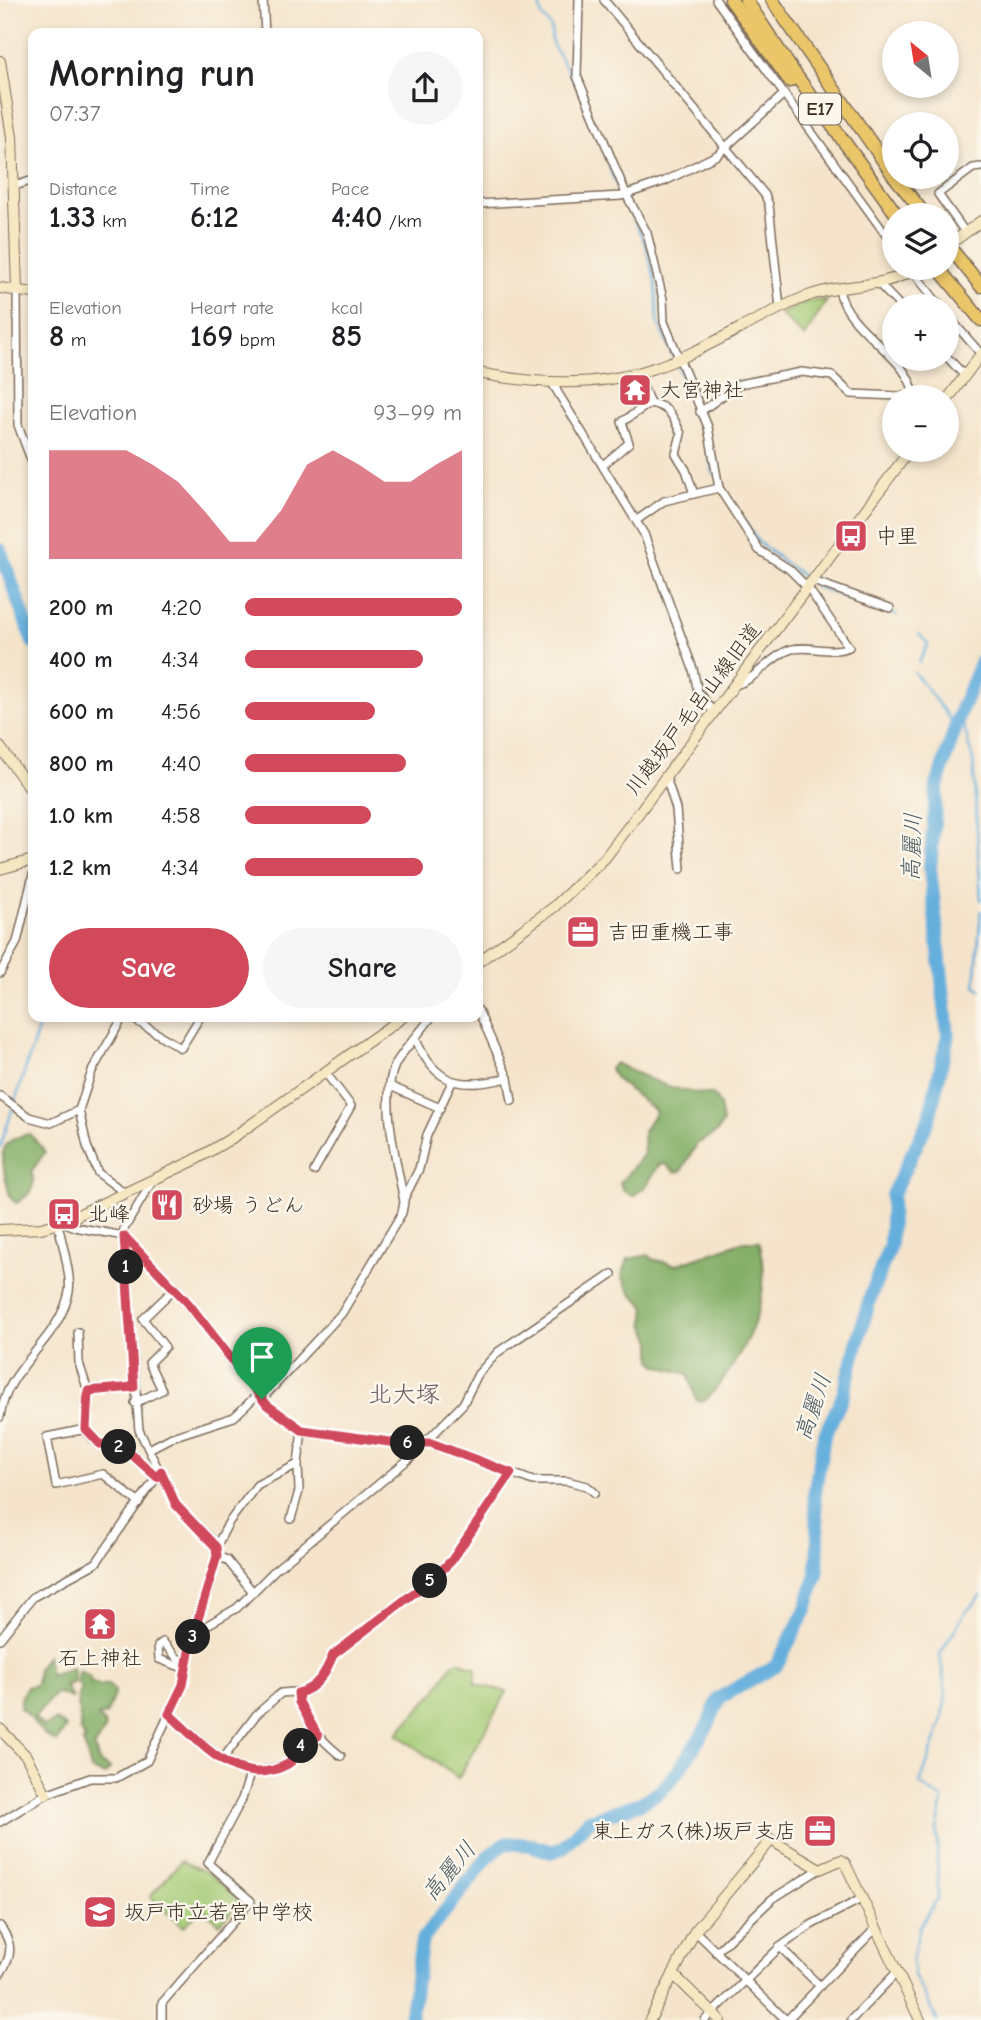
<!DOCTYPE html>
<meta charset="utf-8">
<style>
:root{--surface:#fff;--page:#f6f6f6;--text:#202124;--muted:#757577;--accent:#d1495b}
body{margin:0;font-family:"Comic Neue","Klee One",sans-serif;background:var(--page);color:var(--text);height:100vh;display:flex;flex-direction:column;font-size:26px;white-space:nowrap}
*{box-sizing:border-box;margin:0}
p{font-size:23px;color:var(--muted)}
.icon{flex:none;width:38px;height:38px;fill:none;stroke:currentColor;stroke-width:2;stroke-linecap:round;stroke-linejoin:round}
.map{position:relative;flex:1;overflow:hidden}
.sheet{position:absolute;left:28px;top:28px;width:455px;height:994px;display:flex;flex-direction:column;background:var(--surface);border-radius:14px;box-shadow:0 4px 10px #0003}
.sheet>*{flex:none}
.needle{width:46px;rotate:330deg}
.tools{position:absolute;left:882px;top:21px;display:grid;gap:14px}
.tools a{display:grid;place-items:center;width:77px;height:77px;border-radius:50%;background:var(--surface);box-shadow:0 4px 10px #0003;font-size:35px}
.pin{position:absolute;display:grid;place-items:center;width:60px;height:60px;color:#fff;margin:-72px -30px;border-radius:50% 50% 50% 0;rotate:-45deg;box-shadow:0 0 7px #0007}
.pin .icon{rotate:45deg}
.km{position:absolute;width:35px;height:35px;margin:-18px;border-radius:50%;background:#222;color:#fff;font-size:19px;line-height:35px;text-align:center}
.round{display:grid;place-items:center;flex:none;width:74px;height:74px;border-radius:37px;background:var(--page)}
.summary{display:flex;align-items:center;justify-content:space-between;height:119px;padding:0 21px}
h1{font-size:38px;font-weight:600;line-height:52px}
.stats{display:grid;grid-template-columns:repeat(3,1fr);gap:10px;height:119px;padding:7px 21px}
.stats div{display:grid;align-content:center}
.stats b{font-size:30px;font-weight:600}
.stats small{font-size:19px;font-weight:400}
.stats p{font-size:19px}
.chart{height:196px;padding:14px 21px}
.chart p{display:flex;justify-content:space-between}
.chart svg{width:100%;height:126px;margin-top:7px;fill:var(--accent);opacity:.7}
.cta{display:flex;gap:14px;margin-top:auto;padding:14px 21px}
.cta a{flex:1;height:80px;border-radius:42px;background:var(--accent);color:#fff;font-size:28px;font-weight:600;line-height:80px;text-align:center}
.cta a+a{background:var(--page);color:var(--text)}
ul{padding:0 21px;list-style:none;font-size:23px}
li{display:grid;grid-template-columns:112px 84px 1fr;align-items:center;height:52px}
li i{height:18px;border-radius:9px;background:var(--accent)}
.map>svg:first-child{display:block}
.green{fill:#a5cb76;stroke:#707a4a;stroke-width:2}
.forest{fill:#84af67;stroke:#606c42;stroke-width:2}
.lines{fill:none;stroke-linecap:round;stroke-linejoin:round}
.stream{stroke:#65afdd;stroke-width:2.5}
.river{stroke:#65afdd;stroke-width:14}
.street-casing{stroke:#7c6b5b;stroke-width:10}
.secondary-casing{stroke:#7c6b5b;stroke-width:12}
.highway-casing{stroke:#7c6b5b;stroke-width:15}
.street{stroke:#fff;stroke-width:7}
.secondary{stroke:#f7e8c3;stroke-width:10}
.highway{stroke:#ebc669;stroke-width:12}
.route-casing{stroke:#fff;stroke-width:14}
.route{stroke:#d1495b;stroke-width:9}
.labels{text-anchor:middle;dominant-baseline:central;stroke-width:5;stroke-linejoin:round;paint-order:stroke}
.shield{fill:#fbf7ec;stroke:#75685c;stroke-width:2}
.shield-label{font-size:19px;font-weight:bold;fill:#3b2a1e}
.poi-label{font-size:21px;fill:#3b2a1e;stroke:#fbf7ec;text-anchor:start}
.street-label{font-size:21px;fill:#3b2a1e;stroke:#fbf7ec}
.water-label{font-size:23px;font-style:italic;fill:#4a5961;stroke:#fbf7ec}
.quarter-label{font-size:24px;fill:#6e585c;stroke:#fbf7ec}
</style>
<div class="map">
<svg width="981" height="2020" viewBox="0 0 981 2020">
<rect width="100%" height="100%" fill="#fbf7ec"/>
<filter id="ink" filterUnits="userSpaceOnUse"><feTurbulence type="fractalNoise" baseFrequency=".0143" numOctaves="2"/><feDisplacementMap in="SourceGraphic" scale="14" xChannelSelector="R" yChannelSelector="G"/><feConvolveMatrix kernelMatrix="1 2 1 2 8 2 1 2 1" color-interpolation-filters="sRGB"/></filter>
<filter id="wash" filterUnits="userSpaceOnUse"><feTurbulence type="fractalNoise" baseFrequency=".00686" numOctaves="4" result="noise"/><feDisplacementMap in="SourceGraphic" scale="28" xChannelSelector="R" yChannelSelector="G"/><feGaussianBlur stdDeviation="1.57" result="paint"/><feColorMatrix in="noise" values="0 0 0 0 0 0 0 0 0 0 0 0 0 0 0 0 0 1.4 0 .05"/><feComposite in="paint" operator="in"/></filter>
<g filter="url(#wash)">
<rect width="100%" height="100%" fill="#f5e4cb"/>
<g class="green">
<path d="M827,300L804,337L780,314L808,301Z"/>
<path d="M458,1661L476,1668L475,1684L507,1692L458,1778L397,1734L437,1689L452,1665Z"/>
<path d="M181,1861L209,1873L240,1901L220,1924L203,1909L183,1927L150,1897Z"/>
</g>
<g class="forest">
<path d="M615,1063C643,1077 681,1095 713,1094L720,1105L723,1122L717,1132L697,1144L681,1171L675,1172L665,1164L659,1165L646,1186L633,1196L623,1190L620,1183L644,1154L643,1131L656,1112L617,1080L610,1069Z"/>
<path d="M30,1134L45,1152L31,1172C38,1187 29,1195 17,1203C6,1197 10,1189 6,1180C0,1152 0,1139 30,1134Z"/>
<path d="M744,1241H759C776,1298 743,1359 706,1400L697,1401L688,1374L659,1366L652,1360V1341L644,1323L646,1307L631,1293L622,1276L628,1259L649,1255L652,1259L675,1265Z"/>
<path d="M47,1655L50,1676L72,1668L74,1671L73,1683L65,1685L72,1698L56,1693L34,1717L44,1727L56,1720L66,1727L57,1742C39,1735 33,1716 20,1708L21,1696L27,1687L36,1685L38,1668Z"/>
<path d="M80,1671L90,1677V1682L101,1686L107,1684L115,1691L107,1714L98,1717L104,1723L105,1730L94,1747L99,1762L110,1769L105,1775L91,1770L83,1741L86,1739L80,1732C83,1717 73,1702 81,1687L76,1681Z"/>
</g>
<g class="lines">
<g class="stream">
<path d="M538,0L542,16L551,27L552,43L579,90"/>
<path d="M586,106L594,126"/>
<path d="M605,151L612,175L646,245L656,284L658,323L703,424L713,474"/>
<path d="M720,485L759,543L809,581"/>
<path d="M814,586L896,615"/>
<path d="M919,634L928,644L919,663"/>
<path d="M914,672L955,726"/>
<path d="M960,712L973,761L981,900"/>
<path d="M981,911L975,985L981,990"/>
<path d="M0,1148L42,1017"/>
<path d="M937,2020L914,1975L912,1960L920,1926L938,1898L937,1830L943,1800L920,1784L940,1727L946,1696L940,1654L965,1613L981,1595"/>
</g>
<g class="river">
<path d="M0,550L33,642"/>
<path d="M410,2020L422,1940L489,1856L505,1843L531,1845L552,1852L563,1847L589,1820L641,1803L661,1791L679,1770L708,1725L719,1698L776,1666L806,1609L817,1574L818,1537L814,1496L824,1436L842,1398L870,1298L890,1245L892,1195L929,1119L948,1035L930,868L937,786L960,712L981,661"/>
</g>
</g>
</g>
<g filter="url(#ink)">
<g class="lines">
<defs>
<g id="street">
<path d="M263,0L265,33"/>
<path d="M579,0L577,76L627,196L647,233L663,299L664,322L708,427L719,488L759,550L789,569L808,588L849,647C829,655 807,644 789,650C768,658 757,680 734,685"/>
<path d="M604,0L765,195L769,205L780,308"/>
<path d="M716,0L894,246"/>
<path d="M15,186L33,180"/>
<path d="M478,204L621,196L665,181L717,155L784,94"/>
<path d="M965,232L938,194L973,168L981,167"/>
<path d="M910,268L940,306"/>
<path d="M880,285L900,306"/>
<path d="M17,290L18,425L33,465"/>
<path d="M839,290C848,333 911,356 914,397"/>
<path d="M947,315L981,354"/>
<path d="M947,357L965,376"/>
<path d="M637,373L650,403C670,407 673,416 681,434L676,454L686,470L694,494"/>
<path d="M552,383L644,534L693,669L698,692L714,713"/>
<path d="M700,412L739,384L802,372L832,376L851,394L921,397"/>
<path d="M603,465L629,443L622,422L650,403"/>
<path d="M637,520L664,501L719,488"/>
<path d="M813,581L890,608"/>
<path d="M666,777L676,809L681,869"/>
<path d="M0,973L17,942L33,875"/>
<path d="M478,1010L508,1078L512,1101"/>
<path d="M123,1017L92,1071L79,1110L87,1146L98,1173L125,1193"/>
<path d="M130,1017L181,1048L200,1017"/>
<path d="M416,1040C436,1086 461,1089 508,1078"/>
<path d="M390,1086L440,1108"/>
<path d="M0,1096L29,1117L51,1123L79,1110"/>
<path d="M314,1171L351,1106L325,1072"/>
<path d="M153,1180L124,1229V1236L188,1303L267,1405L302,1430L397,1443H431L533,1481H567L587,1486L595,1493"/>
<path d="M404,1199L419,1169L427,1135L452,1082"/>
<path d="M78,1332L79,1363L88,1391L86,1429C97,1452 108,1440 123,1447C135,1453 147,1468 157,1477"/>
<path d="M88,1391L134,1387"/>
<path d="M262,1399L342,1313L402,1213L404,1202C398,1166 379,1099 395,1065C403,1049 420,1034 431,1017"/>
<path d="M135,1403L162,1390L149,1363L165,1347L143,1319L175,1288"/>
<path d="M0,1417C6,1366 59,1342 69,1292C72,1276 61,1240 58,1223"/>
<path d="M86,1429L47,1437L56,1485L103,1474L139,1503"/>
<path d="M149,1449L172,1437L234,1417L258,1394"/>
<path d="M291,1519L299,1491L298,1464"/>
<path d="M216,1547L229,1522L257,1485L298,1464L302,1430"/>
<path d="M217,1556L227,1560L253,1592"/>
<path d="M195,1632L237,1608L275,1570L410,1458L463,1404L478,1374L498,1352L612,1274"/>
<path d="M0,1639L33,1597L96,1563L161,1471"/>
<path d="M186,1669L159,1659L158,1646L163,1642L177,1658L187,1662"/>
<path d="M298,1693C299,1717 323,1742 341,1756"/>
<path d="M222,1760L256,1715L281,1693L308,1691L326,1672L333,1655L436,1576L452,1560L511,1473"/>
<path d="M250,1774L288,1764L305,1741L318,1736"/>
<path d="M0,1822L46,1794L90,1778H116L147,1761L183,1685L190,1646L217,1556L213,1541L176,1505L139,1430L124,1236L75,1227L63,1222"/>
<path d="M0,1926C13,1944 13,1955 0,1974"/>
<path d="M695,1931L786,2020"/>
<path d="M780,1947L820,1986"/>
<path d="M716,1952L772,1899L820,1869"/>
<path d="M162,2020V2003L251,1901L208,1863L242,1799L250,1774L222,1760L168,1714"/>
<path d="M705,2020L780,1947L811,1925L861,1899"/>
<path d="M787,2020L876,1928"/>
<path d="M851,2020L896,1973"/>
</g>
<g id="secondary">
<path d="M0,61L12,137L17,290"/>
<path d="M957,239L981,221"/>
<path d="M0,288L33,293"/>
<path d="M478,373C536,384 594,388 651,369C704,352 753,318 805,297C843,282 879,291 917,268"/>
<path d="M947,400L981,354"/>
<path d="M0,747L33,793"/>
<path d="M0,869L33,860"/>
<path d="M478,962L554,907L605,858L910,450"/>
<path d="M0,1230L41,1228L63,1222L193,1161L232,1138L403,1017"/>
<path d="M0,1729L26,1756L46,1794"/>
<path d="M673,1974L720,2020"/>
<path d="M650,2020L695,1931L771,1840L820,1869L841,1860L845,1863L920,2020"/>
</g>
<g id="highway">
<path d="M731,0L790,81"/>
<path d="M746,0L790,67L897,215"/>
<path d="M772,0L894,176"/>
<path d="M895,177L925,215"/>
<path d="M947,244L981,286"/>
<path d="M938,268L981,320"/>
</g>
</defs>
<use href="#street" class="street-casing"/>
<use href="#secondary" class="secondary-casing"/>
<use href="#highway" class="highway-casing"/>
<use href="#street" class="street"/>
<use href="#secondary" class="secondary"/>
<use href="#highway" class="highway"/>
</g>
</g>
<g class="lines" filter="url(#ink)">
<defs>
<path id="route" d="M124,1236L188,1303L267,1405L302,1430L397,1443H431L511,1473L452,1560L436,1576L333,1655C326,1672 317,1689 298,1693L299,1702L318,1736C298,1742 302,1755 288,1764C238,1791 203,1744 169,1714L183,1685L190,1646L217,1556L216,1547L176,1505L161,1471L157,1477L122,1446L100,1444L86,1429L88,1391L134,1387Z"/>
</defs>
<use href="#route" class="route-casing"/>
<use href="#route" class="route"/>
</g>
<defs>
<symbol id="temple-square" viewBox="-11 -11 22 22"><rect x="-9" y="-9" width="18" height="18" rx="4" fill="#d1495b" stroke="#fbf7ec"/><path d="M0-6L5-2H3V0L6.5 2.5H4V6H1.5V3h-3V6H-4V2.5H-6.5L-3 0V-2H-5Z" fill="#fff"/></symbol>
<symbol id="bus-square" viewBox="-11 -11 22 22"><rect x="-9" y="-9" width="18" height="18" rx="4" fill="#d1495b" stroke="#fbf7ec"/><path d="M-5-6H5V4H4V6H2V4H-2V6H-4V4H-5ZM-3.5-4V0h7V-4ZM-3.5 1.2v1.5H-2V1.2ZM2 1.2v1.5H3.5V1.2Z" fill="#fff"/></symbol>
<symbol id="office-square" viewBox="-11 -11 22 22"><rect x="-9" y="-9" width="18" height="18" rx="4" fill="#d1495b" stroke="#fbf7ec"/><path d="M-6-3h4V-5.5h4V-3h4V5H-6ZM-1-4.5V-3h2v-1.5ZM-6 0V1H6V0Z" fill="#fff"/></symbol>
<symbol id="restaurant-square" viewBox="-11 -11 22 22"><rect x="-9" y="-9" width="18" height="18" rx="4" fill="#d1495b" stroke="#fbf7ec"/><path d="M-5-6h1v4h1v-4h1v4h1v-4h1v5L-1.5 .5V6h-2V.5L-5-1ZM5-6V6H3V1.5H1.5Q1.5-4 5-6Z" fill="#fff"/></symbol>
<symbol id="school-square" viewBox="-11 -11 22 22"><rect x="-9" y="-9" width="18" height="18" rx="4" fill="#d1495b" stroke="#fbf7ec"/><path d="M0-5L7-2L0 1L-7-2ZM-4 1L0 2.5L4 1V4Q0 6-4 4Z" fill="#fff"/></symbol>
</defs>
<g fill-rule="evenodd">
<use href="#temple-square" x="616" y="371" width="38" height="38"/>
<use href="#bus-square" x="832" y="517" width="38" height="38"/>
<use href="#office-square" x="564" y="913" width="38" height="38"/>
<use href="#restaurant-square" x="148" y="1186" width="38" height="38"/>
<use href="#bus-square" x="45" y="1195" width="38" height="38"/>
<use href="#temple-square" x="81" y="1605" width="38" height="38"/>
<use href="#office-square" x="801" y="1812" width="38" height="38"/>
<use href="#school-square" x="81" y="1893" width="38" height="38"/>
</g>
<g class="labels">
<rect class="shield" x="799" y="93.5" width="42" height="31" rx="5"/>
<g class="shield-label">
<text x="820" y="109">E17</text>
</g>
<g class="poi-label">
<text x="660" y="390">大宮神社</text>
<text x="876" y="536">中里</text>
<text x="608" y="932">吉田重機工事</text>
<text x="192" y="1205">砂場 うどん</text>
<text x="88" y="1214">北峰</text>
<text x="100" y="1658" text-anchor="middle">石上神社</text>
<text x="796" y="1831" text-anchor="end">東上ガス(株)坂戸支店</text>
<text x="124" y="1912">坂戸市立若宮中学校</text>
</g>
<g class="street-label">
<text transform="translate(693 709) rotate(-53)">川越坂戸毛呂山線旧道</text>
</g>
<g class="water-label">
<text transform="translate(912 847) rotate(-88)">高麗川</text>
<text transform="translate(813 1407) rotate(-71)">高麗川</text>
<text transform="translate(449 1871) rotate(-50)">高麗川</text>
</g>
<g class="quarter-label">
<text x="404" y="1394">北大塚</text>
</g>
</g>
</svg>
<div class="tools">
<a><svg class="needle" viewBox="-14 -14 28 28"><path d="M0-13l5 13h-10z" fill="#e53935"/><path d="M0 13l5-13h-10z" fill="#757577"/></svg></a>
<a><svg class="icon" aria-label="locate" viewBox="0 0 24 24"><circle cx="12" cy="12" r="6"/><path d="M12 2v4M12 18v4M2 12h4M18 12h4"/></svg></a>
<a><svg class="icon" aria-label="layers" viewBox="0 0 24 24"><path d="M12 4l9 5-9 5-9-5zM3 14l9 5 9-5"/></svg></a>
<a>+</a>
<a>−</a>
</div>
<div class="pin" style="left:262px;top:1399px;background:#1e9e55"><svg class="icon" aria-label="arrive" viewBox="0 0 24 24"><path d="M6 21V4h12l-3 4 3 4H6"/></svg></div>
<b class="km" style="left:126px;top:1267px">1</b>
<b class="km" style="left:119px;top:1447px">2</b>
<b class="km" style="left:193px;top:1637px">3</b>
<b class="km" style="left:301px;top:1746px">4</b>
<b class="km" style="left:430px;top:1581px">5</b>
<b class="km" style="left:408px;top:1443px">6</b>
<section class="sheet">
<div class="summary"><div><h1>Morning run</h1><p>07:37</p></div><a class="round"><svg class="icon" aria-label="share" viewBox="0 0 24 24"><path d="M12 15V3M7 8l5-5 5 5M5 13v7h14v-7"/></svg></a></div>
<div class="stats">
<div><p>Distance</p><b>1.33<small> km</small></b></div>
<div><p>Time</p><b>6:12</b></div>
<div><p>Pace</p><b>4:40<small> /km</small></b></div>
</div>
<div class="stats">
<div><p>Elevation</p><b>8<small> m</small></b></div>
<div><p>Heart rate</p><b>169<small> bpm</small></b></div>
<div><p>kcal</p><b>85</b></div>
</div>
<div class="chart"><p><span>Elevation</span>93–99 m</p>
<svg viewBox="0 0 160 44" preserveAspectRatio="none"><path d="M0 44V6L10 6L20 6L30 6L40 11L50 17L60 27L70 38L80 38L90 27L100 11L110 6L120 11L130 17L140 17L150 11L160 6V44z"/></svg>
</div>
<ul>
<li><b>200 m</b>4:20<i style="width:100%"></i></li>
<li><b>400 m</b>4:34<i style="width:82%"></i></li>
<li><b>600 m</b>4:56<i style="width:60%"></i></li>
<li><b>800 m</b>4:40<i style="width:74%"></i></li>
<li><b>1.0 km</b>4:58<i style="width:58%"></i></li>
<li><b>1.2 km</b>4:34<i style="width:82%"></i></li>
</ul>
<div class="cta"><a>Save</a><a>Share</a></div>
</section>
</div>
